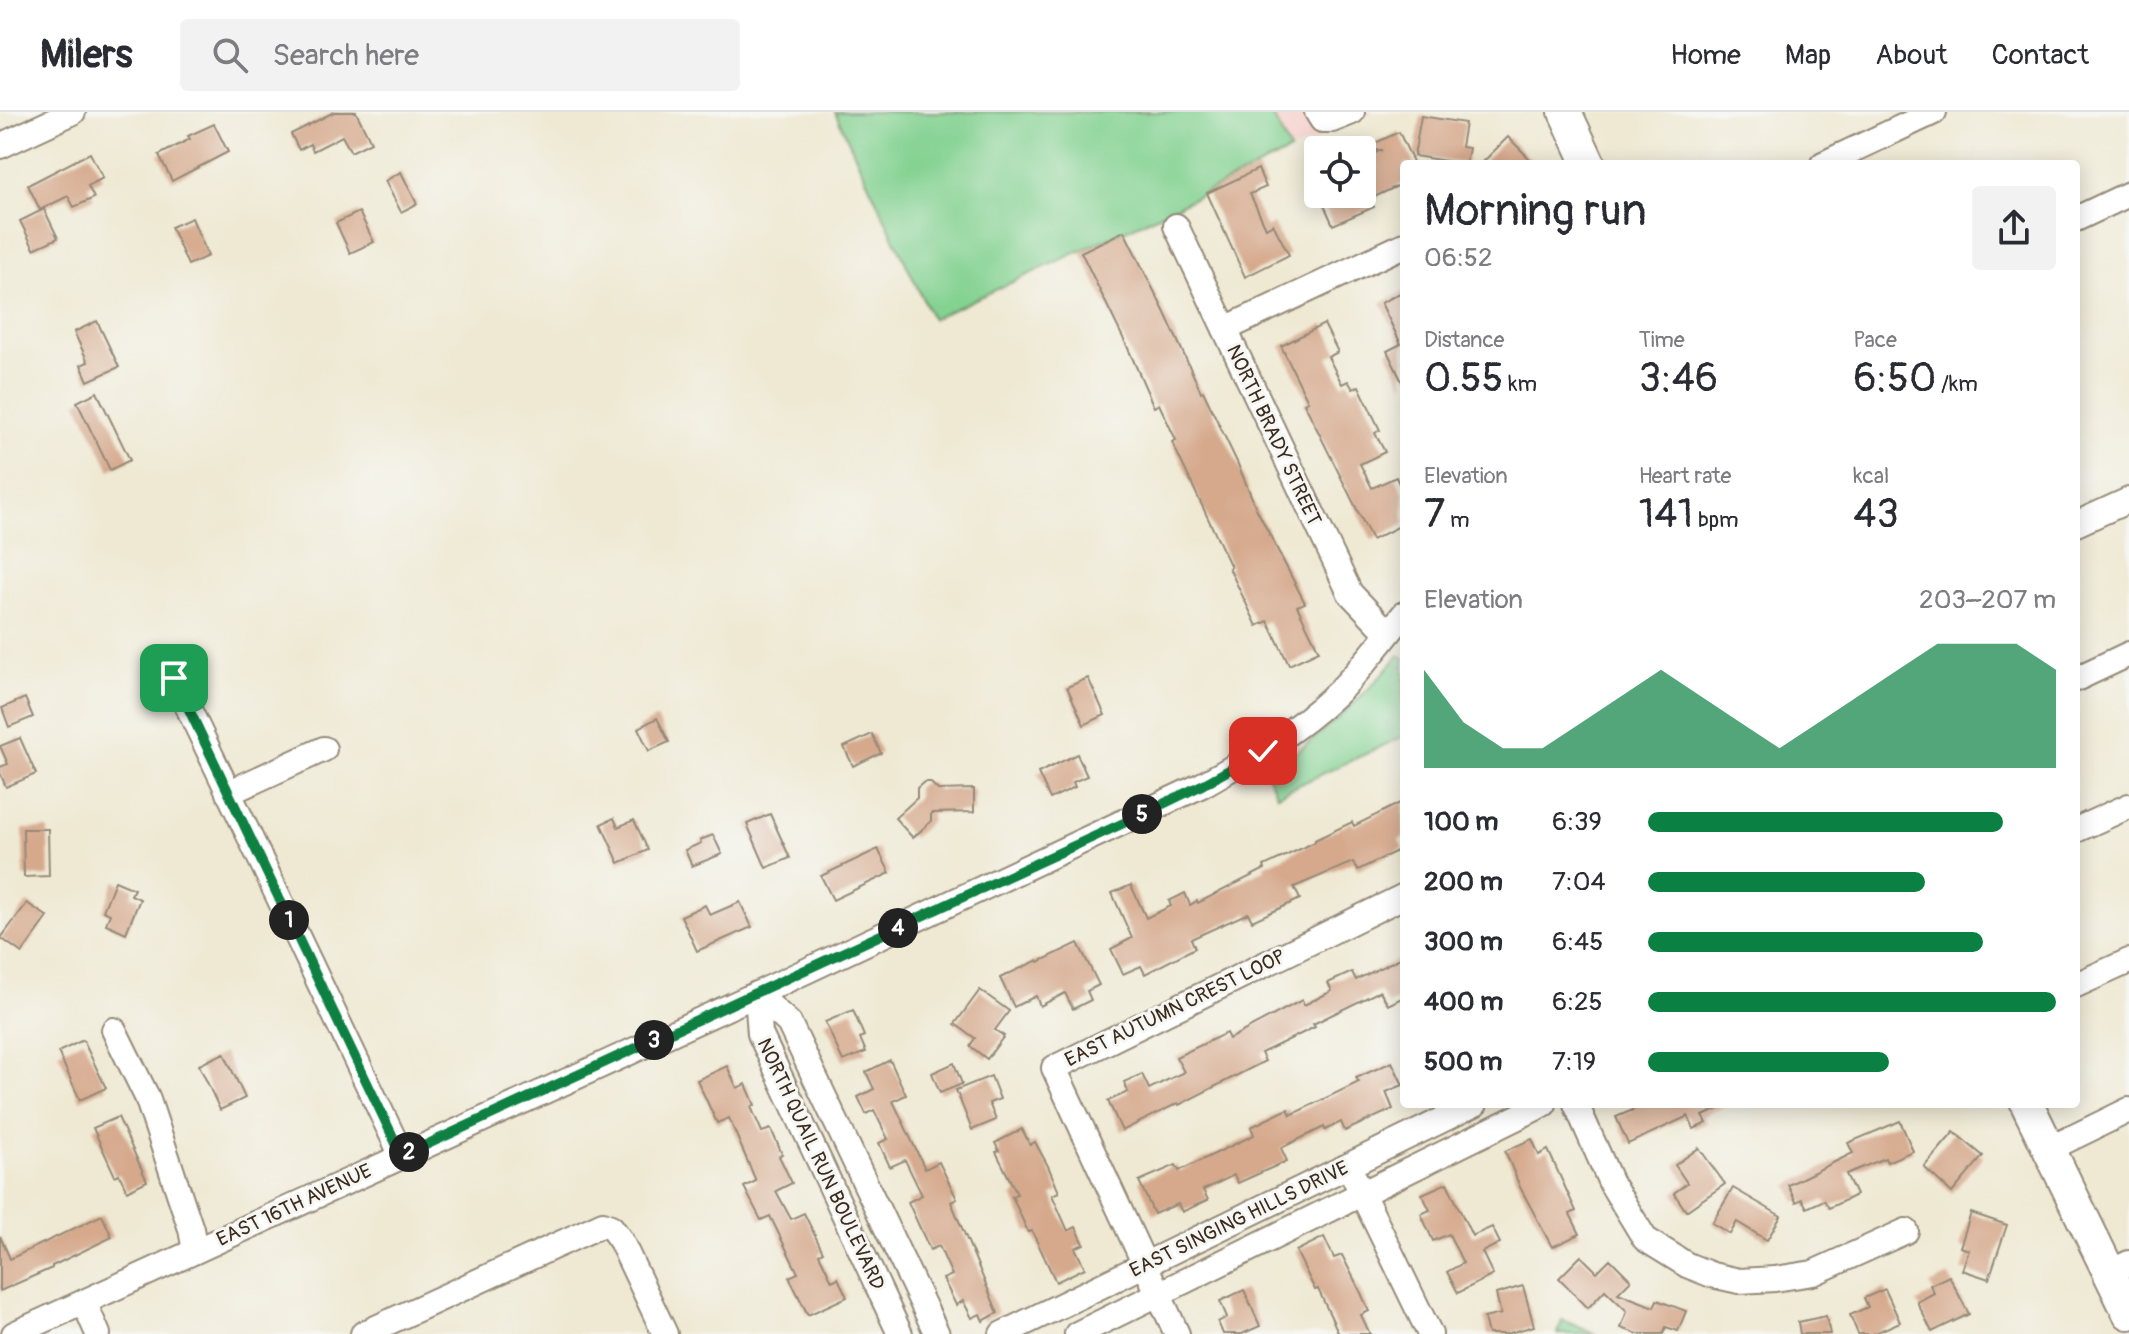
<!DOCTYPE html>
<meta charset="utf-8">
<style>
:root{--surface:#fff;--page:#f2f2f3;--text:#2b2b33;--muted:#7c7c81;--line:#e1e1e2;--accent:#0b8043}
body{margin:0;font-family:Pangolin,sans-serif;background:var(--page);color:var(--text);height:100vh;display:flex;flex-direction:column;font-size:30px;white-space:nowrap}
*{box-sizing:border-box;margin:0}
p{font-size:26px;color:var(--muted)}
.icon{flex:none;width:44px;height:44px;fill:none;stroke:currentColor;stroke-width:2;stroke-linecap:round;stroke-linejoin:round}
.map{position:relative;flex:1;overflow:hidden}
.details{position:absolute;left:1400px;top:48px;width:680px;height:948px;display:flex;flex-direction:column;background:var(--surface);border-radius:8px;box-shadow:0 4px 20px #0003}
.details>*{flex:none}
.controls{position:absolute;left:1304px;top:24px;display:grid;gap:16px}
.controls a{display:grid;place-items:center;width:72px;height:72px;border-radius:8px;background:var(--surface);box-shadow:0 4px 20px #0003;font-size:40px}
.pin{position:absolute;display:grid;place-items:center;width:68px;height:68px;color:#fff;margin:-34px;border-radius:16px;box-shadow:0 4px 12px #0006}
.km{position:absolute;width:40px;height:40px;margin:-20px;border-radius:50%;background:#222;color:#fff;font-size:22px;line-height:40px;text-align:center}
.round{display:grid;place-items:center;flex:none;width:84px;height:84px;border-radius:8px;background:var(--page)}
.summary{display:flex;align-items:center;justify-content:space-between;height:136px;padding:0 24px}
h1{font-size:44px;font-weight:600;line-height:60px}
.figures{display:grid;grid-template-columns:repeat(3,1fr);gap:12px;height:136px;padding:8px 24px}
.figures div{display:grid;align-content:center}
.figures b{font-size:40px;font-weight:600}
.figures small{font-size:22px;font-weight:400}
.figures p{font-size:22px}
.chart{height:224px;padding:16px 24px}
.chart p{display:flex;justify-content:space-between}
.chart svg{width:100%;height:144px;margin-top:8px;fill:var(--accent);opacity:.7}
ul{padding:0 24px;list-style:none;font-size:26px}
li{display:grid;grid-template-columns:128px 96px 1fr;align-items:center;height:60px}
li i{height:20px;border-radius:10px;background:var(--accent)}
header{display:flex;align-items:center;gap:48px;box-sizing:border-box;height:112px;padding:0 40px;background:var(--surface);border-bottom:2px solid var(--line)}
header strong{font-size:38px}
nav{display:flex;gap:44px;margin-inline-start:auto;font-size:28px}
.search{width:560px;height:72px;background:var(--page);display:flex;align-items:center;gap:20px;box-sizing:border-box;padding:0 28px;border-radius:8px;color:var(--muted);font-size:30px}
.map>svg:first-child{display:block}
.built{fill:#f7d0cb}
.green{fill:#84d292;stroke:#607e58;stroke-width:2}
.building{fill:#d6a98c}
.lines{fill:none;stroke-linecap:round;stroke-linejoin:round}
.minor-casing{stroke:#958a78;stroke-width:28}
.major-casing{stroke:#958a78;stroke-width:36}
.minor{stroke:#fff;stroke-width:24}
.major{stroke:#fff;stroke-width:32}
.route-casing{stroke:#fff;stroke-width:16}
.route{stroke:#0b8043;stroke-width:10}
.labels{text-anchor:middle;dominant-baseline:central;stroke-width:6;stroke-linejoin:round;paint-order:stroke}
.street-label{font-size:20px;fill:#3b2a1e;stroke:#f6f6f2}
</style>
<header>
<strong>Milers</strong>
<div class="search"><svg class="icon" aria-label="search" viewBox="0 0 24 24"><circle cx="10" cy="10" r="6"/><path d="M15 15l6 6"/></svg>Search here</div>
<nav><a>Home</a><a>Map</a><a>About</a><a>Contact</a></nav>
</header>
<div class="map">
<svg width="2129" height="1222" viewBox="0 0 2129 1222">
<rect width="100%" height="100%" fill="#f6f6f2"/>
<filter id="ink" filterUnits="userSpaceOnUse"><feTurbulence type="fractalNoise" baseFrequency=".0125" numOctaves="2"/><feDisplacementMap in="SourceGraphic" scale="16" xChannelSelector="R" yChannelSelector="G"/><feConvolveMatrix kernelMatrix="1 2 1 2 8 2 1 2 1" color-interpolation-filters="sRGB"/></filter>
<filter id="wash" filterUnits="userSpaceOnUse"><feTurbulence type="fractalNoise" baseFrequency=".006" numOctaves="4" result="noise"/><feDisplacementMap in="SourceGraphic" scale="32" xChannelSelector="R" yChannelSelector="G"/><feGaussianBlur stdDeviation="1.8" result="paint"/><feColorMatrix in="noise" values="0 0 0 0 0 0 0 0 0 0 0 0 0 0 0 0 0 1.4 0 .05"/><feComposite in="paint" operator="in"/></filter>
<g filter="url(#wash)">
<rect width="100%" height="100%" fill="#efe9d3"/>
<path class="built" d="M1271,0H1374L1290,39Z"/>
<g class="green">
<path d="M835,0H1271L1290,39L1180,93L932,207Z"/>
<path d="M1399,543L1404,546V624L1277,683L1267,662C1317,627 1361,589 1399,543Z"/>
<path d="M1562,1208L1596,1222H1558Z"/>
</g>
<g id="blocks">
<g class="building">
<path d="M334,0H356L371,30L351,40L342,24L313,39L310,32L299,38L291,22Z"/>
<path d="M1421,4L1465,11L1461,35L1469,36L1466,52L1414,44Z"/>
<path d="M214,12L228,40L172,69L159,43L190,27L188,24Z"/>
<path d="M1399,20L1414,52H1404V71L1370,87L1374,95L1333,113L1319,82H1362V46L1382,38H1360Z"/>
<path d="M1508,25L1535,52H1481Z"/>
<path d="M90,41L103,66L88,74L94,86L74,95L68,84L40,98L28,73Z"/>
<path d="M1258,57L1266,75L1250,82L1266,116L1273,112L1289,143L1245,165L1207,81Z"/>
<path d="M401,60L417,92L401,100L385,69Z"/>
<path d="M44,97L58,126L34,137L20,109Z"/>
<path d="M359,100L374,130L350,141L336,111Z"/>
<path d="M192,106L208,144L188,153L171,115Z"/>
<path d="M1124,119L1165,201L1201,280L1203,279L1237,350L1257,398L1305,491L1297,494L1319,539L1289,553L1268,509L1257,514L1229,456L1231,455L1172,330L1176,328L1159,292L1154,295L1127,234L1081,140Z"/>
<path d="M1404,179V274L1387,239L1401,232L1381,191Z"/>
<path d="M97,209L119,255L88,269L81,253L88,250L74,220Z"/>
<path d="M1324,212L1338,240L1328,245L1342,272L1348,269L1353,277L1359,274L1380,318L1375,321L1385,340L1360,352L1372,376L1396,365L1404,382V412L1372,428L1304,291L1308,289L1281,234Z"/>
<path d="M97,280L130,348L110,358L77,290Z"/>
<path d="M1088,566L1105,603L1084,613L1067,575Z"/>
<path d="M25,586L33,605L9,615L2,596Z"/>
<path d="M657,606L669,630L649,639L638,616Z"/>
<path d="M872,622L881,641L853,654L844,635Z"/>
<path d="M20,626L36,662L6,675L0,661V655L8,652L0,634Z"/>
<path d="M1077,642L1087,664L1073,670L1075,675L1050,687L1038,661Z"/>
<path d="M924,670H930L938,678L974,677V700L931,701V709L913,726L895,706L917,686V676Z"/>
<path d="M1404,689V725L1399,728L1403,736L1358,758L1353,750L1294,775L1300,787L1252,809L1248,801L1191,827L1195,836L1145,862L1141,854L1123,862L1111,837L1132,826L1112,781L1131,773L1146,806L1171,794L1169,789L1185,781L1190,793L1197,789L1198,791L1265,757L1264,754L1315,730V728L1352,710L1354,714Z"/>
<path d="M770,702L790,746L766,756L747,712Z"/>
<path d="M614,706L618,715L634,708L648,738L619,751L601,712Z"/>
<path d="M23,717H48L49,764L24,765Z"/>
<path d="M713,723L722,742L692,754L685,738L701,731L700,728Z"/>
<path d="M878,737L890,761L833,788L821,764Z"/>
<path d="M115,769L134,777L131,783L140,787L126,821L106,812L110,802L103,799Z"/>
<path d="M740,790L752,815L697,839L681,804L705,793L710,803Z"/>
<path d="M27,791L48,805L22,841L1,826Z"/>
<path d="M1078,831L1099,873L1087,879L1091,888L1073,897L1065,881L1040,894L1036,884L1014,895L1000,866L1038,848L1039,850Z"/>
<path d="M1404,844V885L1388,893L1380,879L1313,912L1315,915L1261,941L1265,949L1179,993L1178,991L1122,1019L1108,989L1128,980L1124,970L1142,962L1149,977L1184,960L1176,945L1226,921L1229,927L1302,888L1304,893L1332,879L1328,871L1352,860L1356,868Z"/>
<path d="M980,878L1009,899L995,918L1004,924L987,947L970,934L975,926L955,912Z"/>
<path d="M853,898L864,924L860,926L866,940L843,949L825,910Z"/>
<path d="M83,928L106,976L80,988L58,940Z"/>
<path d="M224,941L245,986L220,998L199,953Z"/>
<path d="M890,948L906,983L893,989L925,1057L939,1050L957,1087L951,1090L998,1201L983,1209L980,1202L972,1206L963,1189L956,1193L943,1167L952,1163L939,1134L930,1138L908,1090L922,1083L905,1048L890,1055L879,1031L888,1027L874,998L866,1002L858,985L874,977L866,960Z"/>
<path d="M1392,950L1403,973L1386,980L1393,997L1345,1019L1341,1010L1325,1018L1324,1015L1281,1036L1287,1049L1238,1071L1234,1063L1203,1078L1208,1088L1182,1100L1178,1092L1154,1102L1139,1069L1176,1053L1179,1059L1254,1023L1251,1015L1288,997L1291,1003L1359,970L1356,966Z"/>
<path d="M954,951L962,972L940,981L932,961Z"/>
<path d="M727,954L737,976L746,972L755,993L751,995L762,1020L771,1017L782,1042L779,1044L792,1071L776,1079L791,1107L804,1101L823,1140L819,1142L832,1169L838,1166L847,1185L808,1203L789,1165L798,1161L770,1104L761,1108L744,1075L756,1069L729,1006L717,1011L697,968Z"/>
<path d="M991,964L1000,987L989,991L996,1008L972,1018L956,978Z"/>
<path d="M1630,992H1730L1703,1004L1707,1011L1694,1017L1688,1004L1628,1032L1616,1005L1633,998Z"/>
<path d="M118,1005L147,1069L127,1079L119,1062L115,1064L93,1016Z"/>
<path d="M1900,1009L1913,1039L1887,1050L1885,1046L1846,1062L1856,1083L1829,1096L1824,1088L1807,1096L1802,1087L1796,1090L1788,1073L1853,1041L1848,1031Z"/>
<path d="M1022,1017L1030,1033L1035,1030L1048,1054L1059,1080L1052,1083L1068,1119L1076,1115L1084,1132L1075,1136L1085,1156L1056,1170L1032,1119L1028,1120L1012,1084L1017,1082L996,1040L999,1039L995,1031Z"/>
<path d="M1954,1020L1983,1044L1952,1081L1924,1055Z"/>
<path d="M1532,1027L1539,1043L1548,1038L1576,1099L1570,1102L1580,1122L1552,1135L1520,1075L1505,1039Z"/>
<path d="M1699,1036L1725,1072L1686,1099L1674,1081L1687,1071L1675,1053Z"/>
<path d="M1447,1071L1472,1124L1492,1115L1500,1131L1482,1140L1493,1163L1458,1181L1447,1160L1463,1151L1449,1122L1433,1129L1421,1102L1430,1098L1422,1082Z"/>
<path d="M1733,1076L1781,1104L1767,1128L1737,1110L1730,1122L1712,1111Z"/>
<path d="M1971,1101L2007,1113L1989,1167L1962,1158L1969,1138L1960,1135Z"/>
<path d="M102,1103L112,1125L52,1154V1156L0,1179V1124L10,1147Z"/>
<path d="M1324,1125L1334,1146L1342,1143L1361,1181L1369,1199L1361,1203L1370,1222H1339L1318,1177L1315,1178L1296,1139Z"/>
<path d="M1581,1144L1597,1160L1610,1147L1631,1168L1618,1181L1654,1195L1657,1188L1686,1199L1678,1219L1666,1215L1663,1222H1638L1621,1216L1627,1199L1605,1178L1588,1196L1559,1166Z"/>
<path d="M1949,1164L1969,1202L1932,1220L1917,1190L1934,1181L1930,1173Z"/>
<path d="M1523,1174L1534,1214L1506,1222H1488L1484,1206L1501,1202L1496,1182Z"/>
<path d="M1885,1177L1900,1210L1873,1222H1858L1850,1203L1868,1195L1864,1186Z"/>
<path d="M1244,1178L1260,1214L1242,1222H1223L1218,1210L1227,1205L1220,1189Z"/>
<path d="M1826,1204L1830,1222H1800L1798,1210Z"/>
</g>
</g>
</g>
<g filter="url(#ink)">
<use href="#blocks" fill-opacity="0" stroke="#958a78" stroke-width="2"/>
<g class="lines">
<defs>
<g id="minor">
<path d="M1317,0L1322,8H1332L1352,0"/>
<path d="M0,34L73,0"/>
<path d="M1823,52L1934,0"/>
<path d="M2076,107L2129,82"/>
<path d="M1176,114L1350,481L1388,521"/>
<path d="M1225,217L1404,133"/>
<path d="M2076,412L2129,388"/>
<path d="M174,566L402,1044"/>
<path d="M2076,567L2129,542"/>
<path d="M228,681L324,637"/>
<path d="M2076,718L2129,694"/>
<path d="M2076,873L2129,849"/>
<path d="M757,882L789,911L937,1222"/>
<path d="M757,882L760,922L900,1222"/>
<path d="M114,918L147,985L191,1117L195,1139"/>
<path d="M1576,992L1611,1071L1645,1127L1687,1153L1712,1163L1739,1169L1775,1167L1813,1161L1906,1119"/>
<path d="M2049,1037L2129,998"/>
<path d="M1355,1067L1430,1222"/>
<path d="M2110,1160L2129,1151"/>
<path d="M84,1190L98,1222"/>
<path d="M14,1222L757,882L1202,673C1250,646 1296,620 1336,582C1361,558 1382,529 1404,502"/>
<path d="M363,1222L603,1112L611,1115L621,1129L665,1222"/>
<path d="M1002,1222L1475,992"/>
<path d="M1077,1222L1544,992"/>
<path d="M1177,1222L1054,956L1404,784"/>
</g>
<g id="major">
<path d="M1565,0L1589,52"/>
<path d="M2027,992L2129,1201"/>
</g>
</defs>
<use href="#minor" class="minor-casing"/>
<use href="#major" class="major-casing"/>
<use href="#minor" class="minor"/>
<use href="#major" class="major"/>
</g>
</g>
<g class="lines" filter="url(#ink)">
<defs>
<path id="route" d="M174,566L402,1044L1128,709L1202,673L1263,639"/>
</defs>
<use href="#route" class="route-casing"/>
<use href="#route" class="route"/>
</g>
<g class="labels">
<g class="street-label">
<text transform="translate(1274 323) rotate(65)">NORTH BRADY STREET</text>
<text transform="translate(1175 896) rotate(-26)">EAST AUTUMN CREST LOOP</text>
<text transform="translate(821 1052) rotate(65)">NORTH QUAIL RUN BOULEVARD</text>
<text transform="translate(294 1093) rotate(-25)">EAST 16TH AVENUE</text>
<text transform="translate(1239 1107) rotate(-26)">EAST SINGING HILLS DRIVE</text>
</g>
</g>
</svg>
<div class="controls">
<a><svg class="icon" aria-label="locate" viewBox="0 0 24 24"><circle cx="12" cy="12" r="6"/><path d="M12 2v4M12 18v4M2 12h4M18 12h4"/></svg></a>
</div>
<div class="pin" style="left:174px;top:566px;background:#1e9e55"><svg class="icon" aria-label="arrive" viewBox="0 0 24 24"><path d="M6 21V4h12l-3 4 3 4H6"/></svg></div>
<div class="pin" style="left:1263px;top:639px;background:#d93025"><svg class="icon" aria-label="check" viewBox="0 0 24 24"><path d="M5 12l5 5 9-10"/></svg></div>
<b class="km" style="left:289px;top:808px">1</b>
<b class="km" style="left:409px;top:1040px">2</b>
<b class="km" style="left:654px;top:928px">3</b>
<b class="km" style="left:898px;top:816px">4</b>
<b class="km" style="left:1142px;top:702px">5</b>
<section class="details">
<div class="summary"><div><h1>Morning run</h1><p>06:52</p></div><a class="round"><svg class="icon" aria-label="share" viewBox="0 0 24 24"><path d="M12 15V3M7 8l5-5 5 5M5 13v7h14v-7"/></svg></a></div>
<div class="figures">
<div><p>Distance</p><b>0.55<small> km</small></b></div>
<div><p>Time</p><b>3:46</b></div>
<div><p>Pace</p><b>6:50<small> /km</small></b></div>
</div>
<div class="figures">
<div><p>Elevation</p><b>7<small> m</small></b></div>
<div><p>Heart rate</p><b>141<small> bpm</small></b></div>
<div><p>kcal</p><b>43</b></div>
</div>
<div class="chart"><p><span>Elevation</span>203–207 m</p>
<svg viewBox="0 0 160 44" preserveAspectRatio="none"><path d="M0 44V14L10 30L20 38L30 38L40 30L50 22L60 14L70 22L80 30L90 38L100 30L110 22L120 14L130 6L140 6L150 6L160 14V44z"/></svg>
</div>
<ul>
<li><b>100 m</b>6:39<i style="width:87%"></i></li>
<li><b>200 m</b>7:04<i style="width:68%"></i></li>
<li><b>300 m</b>6:45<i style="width:82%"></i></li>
<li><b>400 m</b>6:25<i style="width:100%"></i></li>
<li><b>500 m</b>7:19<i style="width:59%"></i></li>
</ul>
</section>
</div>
